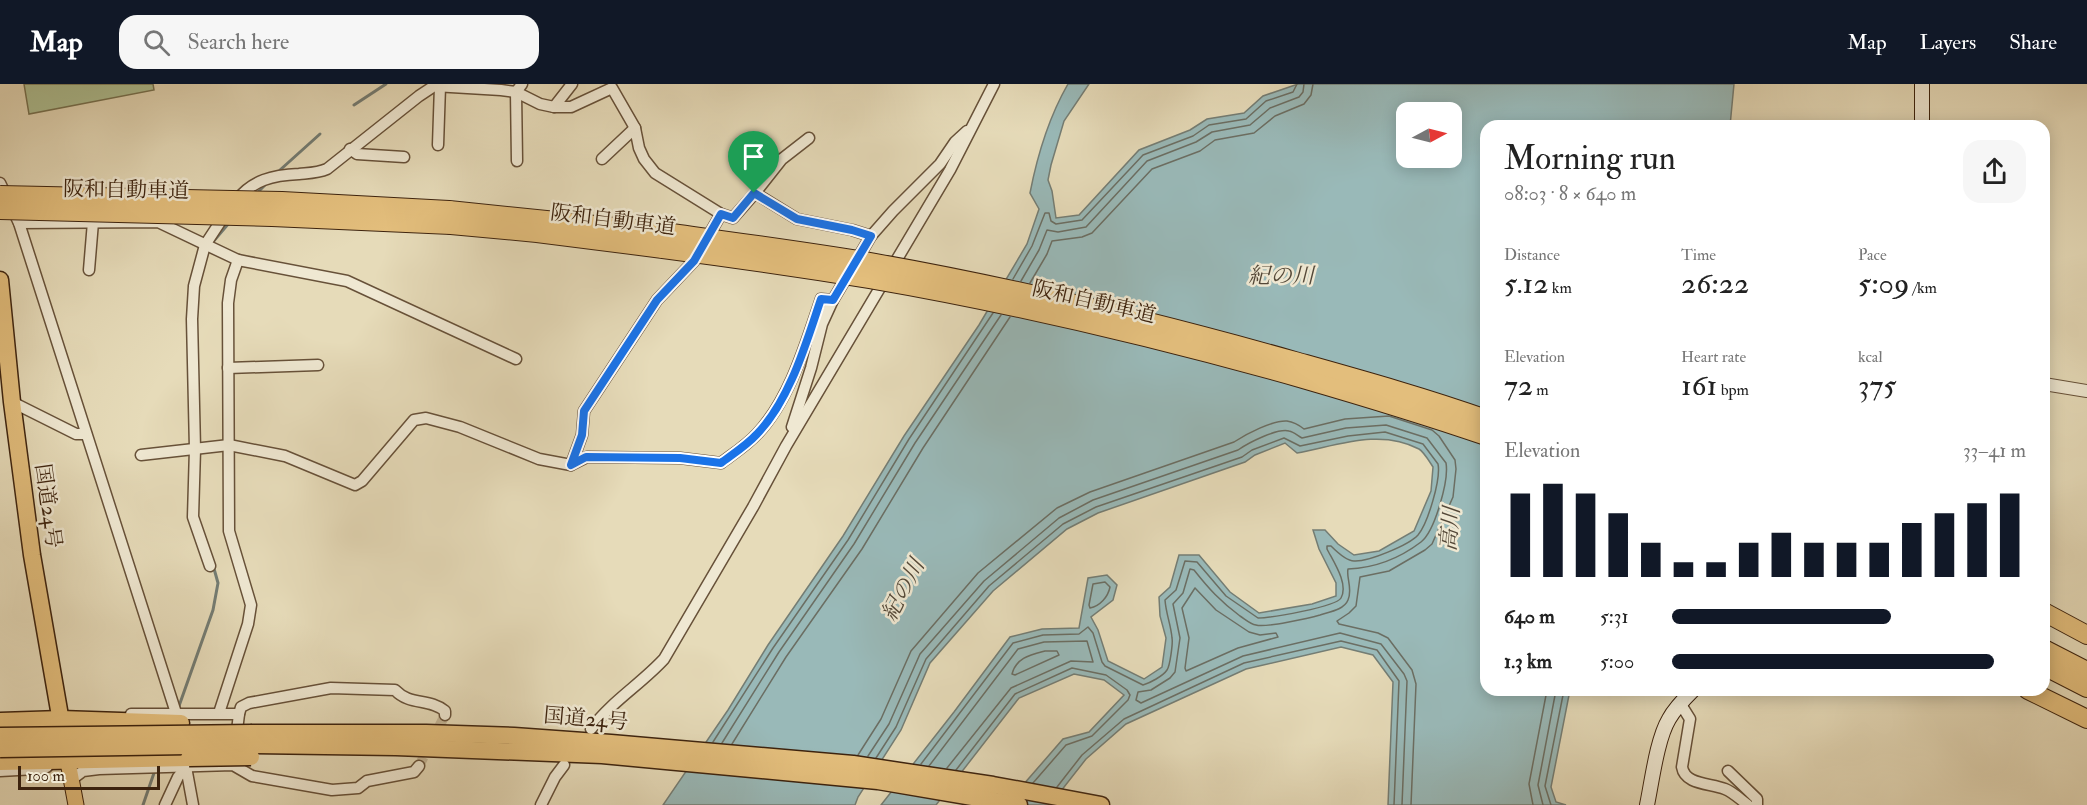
<!DOCTYPE html>
<meta charset="utf-8">
<style>
:root{--surface:#fff;--page:#f6f6f6;--text:#222;--muted:#767676;--accent:#111827}
body{margin:0;font-family:"IM FELL Double Pica","Noto Serif JP",serif;background:var(--page);color:var(--text);height:100vh;display:flex;flex-direction:column;font-size:22px;white-space:nowrap}
*{box-sizing:border-box;margin:0}
p{font-size:20px;color:var(--muted)}
.icon{flex:none;width:33px;height:33px;fill:none;stroke:currentColor;stroke-width:2;stroke-linecap:round;stroke-linejoin:round}
.map{position:relative;flex:1;overflow:hidden}
.details{position:absolute;left:1480px;top:36px;width:570px;height:576px;display:flex;flex-direction:column;background:var(--surface);border-radius:18px;box-shadow:0 3px 15px #0003}
.details>*{flex:none}
.needle{width:39px;rotate:83deg}
.controls{position:absolute;left:1396px;top:18px;display:grid;gap:12px}
.controls a{display:grid;place-items:center;width:66px;height:66px;border-radius:12px;background:var(--surface);box-shadow:0 3px 15px #0003;font-size:30px}
.scale{position:absolute;left:18px;bottom:15px;width:142px;box-sizing:border-box;padding-left:6px;border:3px solid #3d230e;border-top:0;font-size:16px;line-height:21px;white-space:nowrap;color:#3d230e;-webkit-text-stroke:4px #efe8d2;paint-order:stroke}
.pin{position:absolute;display:grid;place-items:center;width:51px;height:51px;color:#fff;margin:-62px -26px;border-radius:50% 50% 50% 0;rotate:-45deg;box-shadow:0 0 6px #0007}
.pin .icon{rotate:45deg}
.round{display:grid;place-items:center;flex:none;width:63px;height:63px;border-radius:18px;background:var(--page)}
.overview{display:flex;align-items:center;justify-content:space-between;height:102px;padding:0 24px}
h1{font-size:33px;font-weight:600;line-height:45px}
.figures{display:grid;grid-template-columns:repeat(3,1fr);gap:9px;height:102px;padding:6px 24px}
.figures div{display:grid;align-content:center}
.figures b{font-size:30px;font-weight:600}
.figures small{font-size:16px;font-weight:400}
.figures p{font-size:16px}
.chart{height:168px;padding:12px 24px}
.chart p{display:flex;justify-content:space-between}
.chart svg{width:100%;height:108px;margin-top:6px;stroke:var(--accent);stroke-width:6}
ul{padding:0 24px;list-style:none;font-size:20px}
li{display:grid;grid-template-columns:96px 72px 1fr;align-items:center;height:45px}
li i{height:15px;border-radius:8px;background:var(--accent)}
header{display:flex;align-items:center;gap:36px;box-sizing:border-box;height:84px;padding:0 30px;background:var(--accent);color:#fff}
header strong{font-size:28px}
nav{display:flex;gap:33px;margin-inline-start:auto;font-size:21px}
.search{width:420px;height:54px;background:var(--page);display:flex;align-items:center;gap:15px;box-sizing:border-box;padding:0 21px;border-radius:18px;color:var(--muted);font-size:22px}
.map>svg:first-child{display:block}
.green{fill:#aec194;stroke:#767251;stroke-width:1.5}
.water{fill:#99b9b8;stroke:#747d74;stroke-width:1.5;fill-rule:evenodd}
.lines{fill:none;stroke-linecap:round;stroke-linejoin:round}
.shore{stroke:#6b6e63;stroke-width:1.5}
.stream{stroke:#747d74;stroke-width:3}
.minor-tunnel{stroke:#c4b697;stroke-width:10;stroke-dasharray:10 5;stroke-linecap:butt}
.minor-casing{stroke:#675139;stroke-width:13}
.tertiary-casing{stroke:#675139;stroke-width:14}
.secondary-casing{stroke:#3d230e;stroke-width:16}
.primary-casing{stroke:#3d230e;stroke-width:17}
.trunk-casing{stroke:#3d230e;stroke-width:19}
.motorway-casing{stroke:#3d230e;stroke-width:20}
.minor{stroke:#efe8d2;stroke-width:10}
.tertiary{stroke:#efe8d2;stroke-width:12}
.secondary{stroke:#efe8d2;stroke-width:14}
.primary{stroke:#e3be7c;stroke-width:15}
.trunk{stroke:#e3be7c;stroke-width:16}
.motorway{stroke:#e3be7c;stroke-width:18}
.trunk-bridge-casing{stroke:#3d230e;stroke-width:19;stroke-linecap:butt}
.motorway-bridge-casing{stroke:#3d230e;stroke-width:20;stroke-linecap:butt}
.trunk-bridge{stroke:#e3be7c;stroke-width:16}
.motorway-bridge{stroke:#e3be7c;stroke-width:18}
.route-casing{stroke:#fff;stroke-width:12}
.route{stroke:#1a73e8;stroke-width:8}
.labels{text-anchor:middle;dominant-baseline:central;stroke-width:5;stroke-linejoin:round;paint-order:stroke}
.street-label{font-size:21px;fill:#3d230e;stroke:#efe8d2}
.water-label{font-size:22px;font-style:italic;fill:#544838;stroke:#efe8d2}
</style>
<header>
<strong>Map</strong>
<div class="search"><svg class="icon" aria-label="search" viewBox="0 0 24 24"><circle cx="10" cy="10" r="6"/><path d="M15 15l6 6"/></svg>Search here</div>
<nav><a>Map</a><a>Layers</a><a>Share</a></nav>
</header>
<div class="map">
<svg width="2087" height="721" viewBox="0 0 2087 721">
<rect width="100%" height="100%" fill="#e6dbb9"/>
<filter id="stains"><feTurbulence type="fractalNoise" baseFrequency=".00333" numOctaves="4"/><feColorMatrix values="0 0 0 0 .2 0 0 0 0 .09 0 0 0 0 .02 0 0 0 .5 -.17"/></filter>
<radialGradient id="worn" r=".72"><stop offset=".6" stop-color="#630" stop-opacity="0"/><stop offset="1" stop-color="#630" stop-opacity=".3"/></radialGradient>
<path class="green" d="M24,0H153L154,6L29,30Z"/>
<path class="water" d="M1068,0H1089L1064,37L1051,81L1048,96L1052,107L1056,134L1079,131L1139,66L1190,46L1207,35L1244,29L1263,12L1298,0H1734L1730,42H1486V606H1570L1551,703L1556,718L1566,721H1388L1393,598L1373,571L1341,563L1246,585L1126,640L1086,675L1050,721H1012L1023,701L1063,655L1089,648L1124,611L1104,596L1074,590L1019,614L936,721H881L954,628L1010,553L1042,545L1079,544L1088,494L1107,491L1117,501L1113,516L1091,533L1098,546L1108,577L1144,595L1162,583L1166,554L1160,532L1159,513L1170,503L1179,471H1199L1230,508L1259,529L1312,520L1336,512V499L1319,465L1313,446H1325L1338,460L1354,471L1379,467L1414,447L1431,407L1433,383C1429,377 1424,368 1419,365C1380,344 1336,362 1297,369L1285,359L1255,371L1245,378L1098,429L1067,445L993,507L930,579L901,646L858,713L855,721H663L728,626L768,561L843,452L904,352L979,241L1027,160L1039,125L1030,109C1037,73 1049,33 1068,0ZM1407,28H1452V74H1407Z"/>
<g class="lines">
<g class="shore">
<path d="M1013,195L1032,162L1045,129H1049L1051,137L1056,140L1082,136L1143,71L1193,52L1209,41L1246,35L1266,17L1293,8L1297,0"/>
<path d="M1021,197L1039,166L1047,146L1058,148L1086,143L1147,77L1196,58L1212,48L1250,41L1270,24L1299,13L1303,8L1304,0"/>
<path d="M1030,199L1047,170L1052,157L1082,153L1092,149L1152,85L1200,67L1215,56L1254,49L1275,32L1304,20L1311,11L1313,0"/>
<path d="M1105,498L1110,503C1108,513 1100,522 1090,524L1089,521L1093,500Z"/>
<path d="M1195,504L1216,526L1249,548L1260,551L1276,549L1278,553L1238,564L1186,587L1185,584L1189,554L1182,524Z"/>
<path d="M1045,567H1057L1059,571L1015,591L1012,590C1016,574 1030,571 1045,567Z"/>
<path d="M713,658L773,564L848,456L909,355L993,229"/>
<path d="M722,659L779,568L854,460L915,359L1001,231"/>
<path d="M732,660L786,573L862,465L923,364L1010,233"/>
<path d="M858,671L881,635L911,567L978,489L1057,424L1090,408L1234,358C1246,350 1273,336 1287,337C1294,338 1299,341 1304,345L1345,335L1389,332L1432,346L1439,352L1455,376L1456,385L1453,413L1432,460L1425,466L1389,487L1360,493L1356,522L1349,529L1337,537L1339,540L1378,549L1388,554L1412,586L1416,600L1411,721"/>
<path d="M868,672L889,640L920,570L984,497L1059,434L1093,416L1238,366C1248,359 1277,344 1289,347C1294,348 1298,352 1302,354L1346,344L1386,341L1427,354L1446,379C1449,396 1435,447 1421,458C1400,474 1374,484 1348,485C1346,494 1353,505 1348,516C1344,526 1329,528 1320,531C1310,534 1265,544 1256,541C1250,540 1245,535 1240,532C1220,517 1209,505 1194,486L1190,485L1183,509L1173,520L1180,554L1175,588L1170,594L1151,606L1138,608L1136,616L1141,619L1243,572L1340,549L1381,560L1404,590L1407,597L1402,721"/>
<path d="M876,674L896,643L926,575L989,502L1063,440L1096,423L1242,373L1252,366L1284,354L1300,362L1348,352L1385,348L1423,360L1438,380C1441,395 1428,439 1418,451C1409,461 1368,478 1354,477C1346,477 1336,467 1331,462H1327V465C1333,477 1349,500 1341,514C1336,523 1270,534 1258,534L1226,512L1197,478L1185,477L1176,506L1165,516C1166,530 1171,541 1172,554C1173,559 1170,582 1167,586C1163,592 1150,599 1143,601L1105,582L1102,578L1093,549L1088,543L1079,550L1043,551L1013,559L921,680"/>
<path d="M929,682L1018,565L1044,558L1087,557L1093,578L1071,577L1011,604L947,684"/>
<path d="M956,686L1015,610L1072,584L1106,591L1127,606L1130,611L1128,616L1092,652L1066,661L1033,699"/>
<path d="M1057,703L1082,671L1124,635L1244,579L1341,557L1377,566L1399,597L1394,721"/>
<path d="M1533,721L1529,700L1547,606"/>
<path d="M1543,721L1538,701L1556,606"/>
<path d="M1551,721L1545,702L1564,606"/>
</g>
<g class="stream">
<path d="M354,21L386,0"/>
<path d="M280,86L320,50"/>
<path d="M256,110L266,100"/>
<path d="M212,159L229,139"/>
<path d="M179,622L213,526L218,499L213,481"/>
<path d="M143,721L154,689"/>
</g>
<path class="minor-tunnel" d="M419,682L445,631"/>
<defs>
<g id="minor">
<path d="M554,23L572,0"/>
<path d="M438,61L440,2"/>
<path d="M350,65L357,70L404,73"/>
<path d="M602,75L635,44"/>
<path d="M517,77L516,8L522,0"/>
<path d="M0,99L19,139L176,629"/>
<path d="M755,109L782,75L809,54"/>
<path d="M236,117C252,96 273,91 299,90C309,89 318,89 327,85L419,12L434,2L501,6L516,8L540,20L554,23H571L612,4L635,44L639,64L644,75L655,89L721,130L733,134L755,109L797,135L852,146L871,152"/>
<path d="M19,139L158,138L238,176L347,197L516,275"/>
<path d="M89,186L93,138"/>
<path d="M228,284L318,281"/>
<path d="M12,318L76,350H86"/>
<path d="M792,343L811,284L822,240L833,216L871,152L893,127L940,80L955,58L967,47"/>
<path d="M141,371L229,361L285,372L355,401L362,397L414,336L426,334L460,343L539,375L571,381L587,373L680,374L721,379C733,370 747,361 757,350C790,315 806,259 821,215L833,216"/>
<path d="M571,381L582,351L584,327L657,216L694,177L721,130"/>
<path d="M210,482L193,433L195,365L192,235L194,202L205,161L226,129"/>
<path d="M1680,619L1690,635L1682,683C1685,701 1710,699 1725,705C1733,708 1741,716 1748,721"/>
<path d="M219,629L248,540L251,521L229,447L228,219L231,196L238,176"/>
<path d="M131,630H239"/>
<path d="M591,645C612,617 641,600 664,575L753,423L786,362L950,86L994,0"/>
<path d="M236,655L239,630L241,623L249,619L331,604L395,606C410,622 429,614 445,627V631"/>
<path d="M186,683L193,721"/>
<path d="M0,687L36,685L47,683"/>
<path d="M1728,687L1757,715V721"/>
<path d="M71,696L83,687L99,685L233,681L252,692L332,706L358,704L367,697L414,688L419,682"/>
<path d="M165,721L178,693L186,683"/>
<path d="M541,721L555,693L564,681"/>
</g>
<path id="tertiary" d="M2044,300L2087,307"/>
<g id="secondary">
<path d="M1922,0V42"/>
<path d="M1647,721C1652,697 1657,655 1669,635C1675,624 1684,615 1693,606"/>
</g>
<path id="primary" d="M68,678L76,721"/>
<g id="trunk">
<path d="M0,196L12,318L32,471L68,678"/>
<path d="M0,637L61,635L181,639"/>
<path d="M252,649H426L514,652L611,659L853,680L993,701L1101,721"/>
<path d="M252,661L396,663L602,671L878,697L1019,721"/>
<path d="M0,678L189,674"/>
</g>
<g id="motorway">
<path d="M449,126L664,148"/>
<path d="M451,141L537,149L663,165"/>
<path d="M2044,528L2087,551"/>
<path d="M2044,565L2087,587"/>
<path d="M2044,582L2087,604"/>
<path d="M2028,606L2087,635"/>
</g>
</defs>
<use href="#minor" class="minor-casing"/>
<use href="#tertiary" class="tertiary-casing"/>
<use href="#secondary" class="secondary-casing"/>
<use href="#primary" class="primary-casing"/>
<use href="#trunk" class="trunk-casing"/>
<use href="#motorway" class="motorway-casing"/>
<use href="#minor" class="minor"/>
<use href="#tertiary" class="tertiary"/>
<use href="#secondary" class="secondary"/>
<use href="#primary" class="primary"/>
<use href="#trunk" class="trunk"/>
<use href="#motorway" class="motorway"/>
<defs>
<g id="trunk-bridge">
<path d="M0,652L252,649"/>
<path d="M0,665L252,661"/>
<path d="M189,674L251,673"/>
</g>
<g id="motorway-bridge">
<path d="M0,111L282,117L449,126"/>
<path d="M0,126L272,133L451,141"/>
<path d="M664,148C735,158 805,167 876,179C1017,204 1157,238 1295,277C1359,295 1424,313 1486,335"/>
<path d="M663,165C732,174 801,184 870,195C1015,220 1158,254 1300,294C1362,312 1425,331 1486,352"/>
</g>
</defs>
<use href="#trunk-bridge" class="trunk-bridge-casing"/>
<use href="#motorway-bridge" class="motorway-bridge-casing"/>
<use href="#trunk-bridge" class="trunk-bridge"/>
<use href="#motorway-bridge" class="motorway-bridge"/>
</g>
<g class="lines">
<defs>
<path id="route" d="M754,109L797,135L852,146L871,152L833,216L821,215C806,259 790,316 757,350C747,361 733,370 721,379L680,374L586,373L571,381L582,351L584,327L657,216L694,177L721,130L733,134Z"/>
</defs>
<use href="#route" class="route-casing"/>
<use href="#route" class="route"/>
</g>
<g class="labels">
<g class="street-label">
<text transform="translate(126 106) rotate(1)">阪和自動車道</text>
<text transform="translate(613 136) rotate(7)">阪和自動車道</text>
<text transform="translate(1094 218) rotate(13)">阪和自動車道</text>
<text transform="translate(48 422) rotate(82)">国道24号</text>
<text transform="translate(586 635) rotate(5)">国道24号</text>
</g>
<g class="water-label">
<text x="1281" y="192">紀の川</text>
<text transform="translate(1450 445) rotate(-85)">高川</text>
<text transform="translate(903 506) rotate(-62)">紀の川</text>
</g>
</g>
<rect width="100%" height="100%" filter="url(#stains)"/>
<rect width="100%" height="100%" fill="url(#worn)"/>
</svg>
<div class="controls">
<a><svg class="needle" viewBox="-14 -14 28 28"><path d="M0-13l5 13h-10z" fill="#e53935"/><path d="M0 13l5-13h-10z" fill="#767676"/></svg></a>
</div>
<div class="scale">100 m</div>
<div class="pin" style="left:754px;top:109px;background:#1e9e55"><svg class="icon" aria-label="arrive" viewBox="0 0 24 24"><path d="M6 21V4h12l-3 4 3 4H6"/></svg></div>
<section class="details">
<div class="overview"><div><h1>Morning run</h1><p>08:03 · 8 × 640 m</p></div><a class="round"><svg class="icon" aria-label="share" viewBox="0 0 24 24"><path d="M12 15V3M7 8l5-5 5 5M5 13v7h14v-7"/></svg></a></div>
<div class="figures">
<div><p>Distance</p><b>5.12<small> km</small></b></div>
<div><p>Time</p><b>26:22</b></div>
<div><p>Pace</p><b>5:09<small> /km</small></b></div>
</div>
<div class="figures">
<div><p>Elevation</p><b>72<small> m</small></b></div>
<div><p>Heart rate</p><b>161<small> bpm</small></b></div>
<div><p>kcal</p><b>375</b></div>
</div>
<div class="chart"><p><span>Elevation</span>33–41 m</p>
<svg viewBox="0 0 160 44" preserveAspectRatio="none"><path d="M5 44V10M15 44V6M25 44V10M35 44V18M45 44V30M55 44V38M65 44V38M75 44V30M85 44V26M95 44V30M105 44V30M115 44V30M125 44V22M135 44V18M145 44V14M155 44V10"/></svg>
</div>
<ul>
<li><b>640 m</b>5:31<i style="width:62%"></i></li>
<li><b>1.3 km</b>5:00<i style="width:91%"></i></li>
</ul>
</section>
</div>
